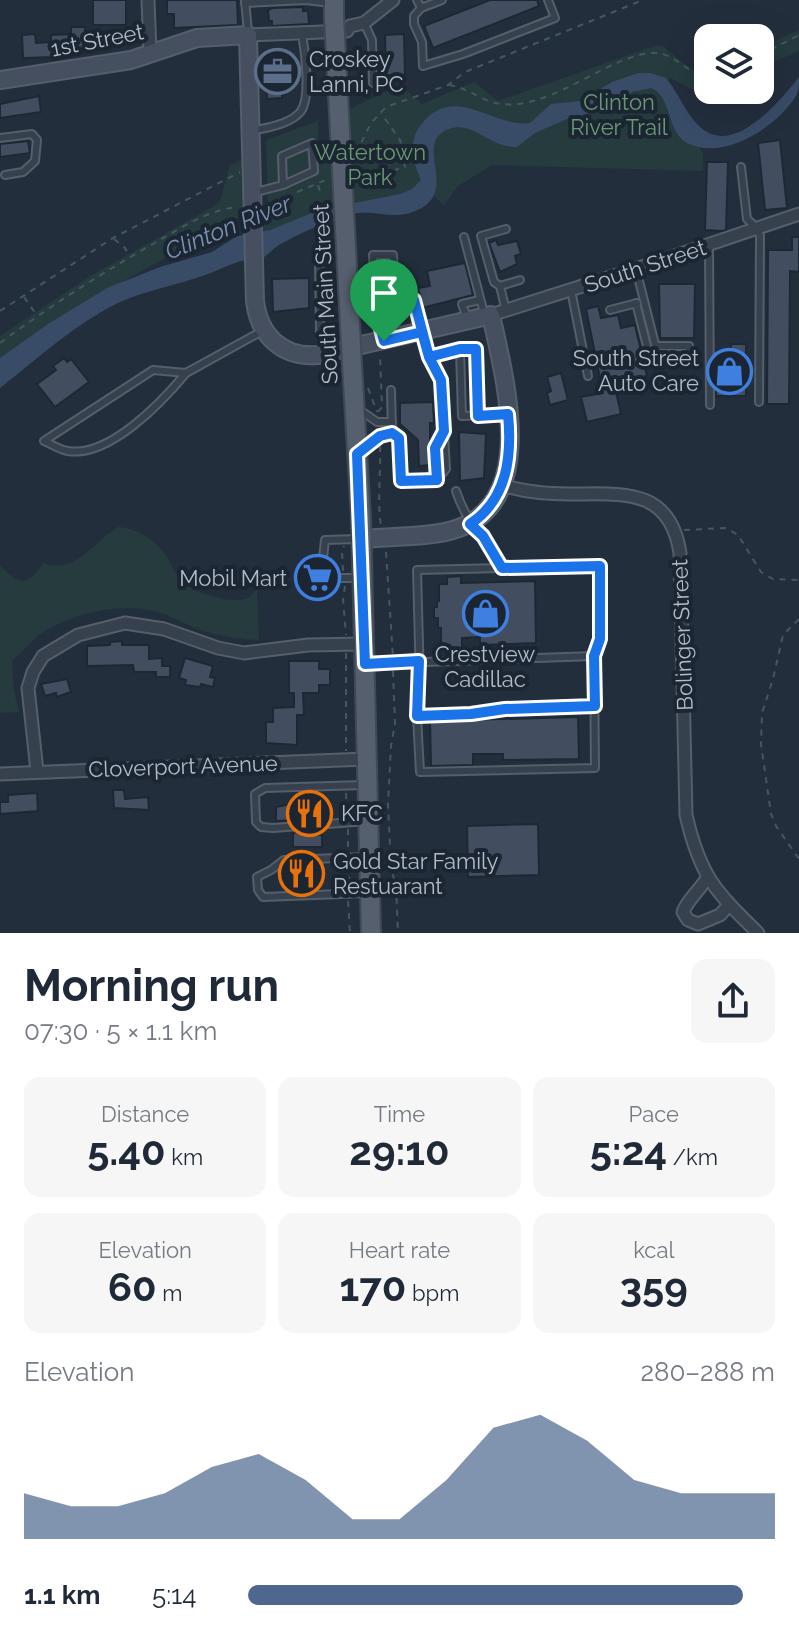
<!DOCTYPE html>
<meta charset="utf-8">
<style>
:root{--surface:#fff;--page:#f6f6f7;--text:#1f2937;--muted:#747a83;--accent:#4d678e}
body{margin:0;font-family:Raleway,sans-serif;background:var(--page);color:var(--text);height:100vh;display:flex;flex-direction:column;font-size:30px;white-space:nowrap}
*{box-sizing:border-box;margin:0}
p{font-size:26px;color:var(--muted)}
.icon{flex:none;width:44px;height:44px;fill:none;stroke:currentColor;stroke-width:2;stroke-linecap:round;stroke-linejoin:round}
.map{position:relative;height:933px;overflow:hidden}
.details{display:flex;flex-direction:column;background:var(--surface);flex:1}
.details>*{flex:none}
.fabs{position:absolute;left:694px;top:24px;display:grid;gap:16px}
.fabs a{display:grid;place-items:center;width:80px;height:80px;border-radius:16px;background:var(--surface);box-shadow:0 8px 32px #0002;font-size:40px}
.pin{position:absolute;display:grid;place-items:center;width:68px;height:68px;color:#fff;margin:-82px -34px;border-radius:50% 50% 50% 0;rotate:-45deg;box-shadow:0 0 8px #0007}
.pin .icon{rotate:45deg}
.round{display:grid;place-items:center;flex:none;width:84px;height:84px;border-radius:16px;background:var(--page)}
.overview{display:flex;align-items:center;justify-content:space-between;height:136px;padding:0 24px}
h1{font-size:44px;font-weight:700;line-height:60px}
.metrics{display:grid;grid-template-columns:repeat(3,1fr);gap:12px;height:136px;padding:8px 24px}
.metrics div{display:grid;align-content:center;border-radius:16px;background:var(--page);text-align:center}
.metrics b{font-size:40px;font-weight:700}
.metrics small{font-size:22px;font-weight:400}
.metrics p{font-size:22px}
.chart{height:224px;padding:16px 24px}
.chart p{display:flex;justify-content:space-between}
.chart svg{width:100%;height:144px;margin-top:8px;fill:var(--accent);opacity:.7}
ul{padding:0 24px;list-style:none;font-size:26px}
li{display:grid;grid-template-columns:128px 96px 1fr;align-items:center;height:60px}
li i{height:20px;border-radius:10px;background:var(--accent)}
.map>svg:first-child{display:block}
.green{fill:#253b3e}
.water{fill:#384b67}
.building{fill:#424e5f;stroke:#1e2734;stroke-width:2}
.lines{fill:none;stroke-linecap:round;stroke-linejoin:round}
.lane-casing{stroke:#555e6b;stroke-width:10}
.street-casing{stroke:#555e6b;stroke-width:15}
.secondary-casing{stroke:#555e6b;stroke-width:20}
.primary-casing{stroke:#404956;stroke-width:22}
.path{stroke:#43585b;stroke-width:2;stroke-dasharray:6 6;stroke-linecap:butt}
.lane{stroke:#37404d;stroke-width:6}
.street{stroke:#37404d;stroke-width:11}
.secondary{stroke:#454f60;stroke-width:16}
.primary{stroke:#555f6d;stroke-width:18}
.primary-bridge-casing{stroke:#404956;stroke-width:22;stroke-linecap:butt}
.primary-bridge{stroke:#555f6d;stroke-width:18}
.route-casing{stroke:#fff;stroke-width:16}
.route{stroke:#1a73e8;stroke-width:10}
.labels{text-anchor:middle;dominant-baseline:central;stroke-width:8;stroke-linejoin:round;paint-order:stroke}
.street-label{font-size:22px;fill:#b2bbc8;stroke:#1c2532}
.poi-label{font-size:22px;fill:#b2bbc8;stroke:#1c2532;text-anchor:start}
.park-label{font-size:22px;fill:#699974;stroke:#1c2532}
.water-label{font-size:24px;font-style:italic;fill:#7a91b1;stroke:#1c2532}
</style>
<div class="map">
<svg width="799" height="933" viewBox="0 0 799 933">
<rect width="100%" height="100%" fill="#232e3d"/>
<g class="green">
<path d="M799,30V51L760,68V47Z"/>
<path d="M657,45L662,46L691,69L708,73V90H717L696,91L670,78L665,85L703,154V171L492,165L458,186L444,205L431,194L409,191L318,220L264,245V206L268,204L266,140L318,121V149L343,137V112L400,85L422,104L474,82L498,101Z"/>
<path d="M241,160L242,216L127,279L0,364V336L92,275L214,206L220,201L230,165Z"/>
<path d="M118,527C138,528 154,540 166,555C172,564 175,575 183,582C195,593 232,605 248,598C250,597 255,591 257,589L259,640C240,639 222,637 204,631C188,626 174,617 158,612C120,602 72,613 39,635C30,642 21,653 12,661L14,691L19,712L0,713V566C6,570 11,577 16,579C29,585 38,571 43,563C76,575 94,541 118,527Z"/>
</g>
<path class="water" d="M638,73H650L666,78C678,92 685,112 698,125C732,160 779,102 799,77C799,83 799,89 797,94C779,126 723,162 687,143C666,132 673,97 651,88L632,92L619,103L598,113L567,119L535,133L517,147C489,148 473,120 449,129C410,143 464,194 413,212C394,219 378,211 359,213C339,215 293,236 276,247C271,251 267,256 262,258C254,261 246,259 238,262C223,267 208,275 193,279C168,287 141,292 118,303C75,324 37,359 0,388V358L48,324L107,288L160,267L212,252L237,236L270,230L319,210L400,194L412,189L421,180C413,163 408,142 420,126C454,81 491,128 530,123L551,104L580,101L612,82Z"/>
<g class="building">
<rect x="93" y="0" width="33" height="25"/>
<path d="M167,0H237L238,25L174,28V14H167Z"/>
<path d="M490,0H537L539,6L433,48L424,26Z"/>
<path d="M303,7V11H308L309,24L272,26V21H269L268,10L272,8Z"/>
<path d="M71,27H85V51L53,52L54,57L23,58L22,35L35,34L36,43L51,42V35L71,34Z"/>
<path d="M404,34L405,75L386,76L385,35Z"/>
<path d="M269,57H286V94H282V98L267,99L266,62H269Z"/>
<path d="M39,96L41,112L0,118V104Z"/>
<path d="M780,140L787,208L765,210L758,143Z"/>
<path d="M28,141L30,153L0,157V144Z"/>
<path d="M707,162H728L726,230L723,231L705,230Z"/>
<path d="M792,237H799V272L790,271L789,404H767L768,250H792Z"/>
<path d="M496,240L498,245L517,241L521,254L515,256L517,264L500,272L489,243Z"/>
<path d="M465,263L473,295L422,308L418,288L430,286L427,271Z"/>
<path d="M309,278V308L273,312L272,279Z"/>
<path d="M659,284H695L694,338H660Z"/>
<path d="M598,306L601,318L618,315L621,328L635,325L647,376L614,383L621,414L587,422L581,397L603,393L586,309Z"/>
<path d="M731,344H746V396H716V353H731Z"/>
<path d="M64,358L67,362L71,359L89,382L55,407L37,384L56,370L53,366Z"/>
<path d="M561,373L568,400L550,405L547,393L551,391L547,377Z"/>
<path d="M433,402L434,423H430V465L419,466L418,440L400,424V403Z"/>
<path d="M459,432L486,434L484,478L460,481Z"/>
<path d="M461,576V583L535,581L536,643L480,645V637L462,638V653H450V645L441,646V628H438V618H434V607H437V601H439V584H447V577Z"/>
<path d="M122,641V645H149V659L162,658V666H170V677H156V672H134L133,665L87,666V646L110,645V642Z"/>
<path d="M185,658L213,666L210,677L215,678L213,687L201,684L200,687L185,685L186,680L179,678Z"/>
<path d="M289,661H319V669H330V685H319V693H303L304,715H297V745L266,743V722H273V708L294,707V693H289Z"/>
<path d="M67,679L71,692L57,697L56,693L45,696L41,684Z"/>
<path d="M578,717L579,759L503,760V754H473V765L431,766L430,721Z"/>
<path d="M113,790H124L125,799L148,797L149,810L114,808Z"/>
<path d="M37,793L38,811L0,814V802H8V795Z"/>
<path d="M290,804H314L317,816L315,819L276,821V807Z"/>
<path d="M538,824L539,875L468,877L467,826Z"/>
<path d="M304,832V835H322V847H293V833Z"/>
<path d="M318,867L316,883L286,884V868Z"/>
</g>
<g class="lines">
<defs>
<g id="lane">
<path d="M245,0L248,32"/>
<path d="M417,0L421,8L442,0"/>
<path d="M245,3L306,0L330,3"/>
<path d="M421,8L414,16V24L422,42L423,66L463,54L555,18L548,0"/>
<path d="M364,23L372,40L373,83"/>
<path d="M254,130C268,128 292,123 301,111C311,97 305,50 302,34"/>
<path d="M0,138L32,134L37,140L35,161L23,172L5,175"/>
<path d="M741,167L747,219L757,228L760,236L759,402"/>
<path d="M252,193L283,185L314,171L312,143L282,156L283,185"/>
<path d="M464,237L484,313"/>
<path d="M709,245L710,405"/>
<path d="M319,260L320,332L323,351"/>
<path d="M636,269L659,360L690,361L689,346H657"/>
<path d="M500,286L494,282L481,236L506,229"/>
<path d="M571,290L588,376"/>
<path d="M636,303L651,362L659,360"/>
<path d="M375,305H396L414,300L429,357L460,349"/>
<path d="M610,310L637,303"/>
<path d="M506,311L500,286L520,280"/>
<path d="M468,320L462,304L480,300"/>
<path d="M383,337L375,305L373,255H393L396,305"/>
<path d="M429,357L441,380L446,469L437,480"/>
<path d="M186,373C162,402 109,458 68,451C60,450 51,444 44,441L153,370L186,373L264,330"/>
<path d="M391,390L392,433L399,438L401,481L437,480"/>
<path d="M360,410L377,422H392"/>
<path d="M478,416L476,349H460L462,416L508,414"/>
<path d="M359,452L380,436L392,433"/>
<path d="M437,480L435,448L442,434"/>
<path d="M358,539L325,540L322,567L330,578H360"/>
<path d="M502,568L417,570L420,682L416,698L420,772L595,768L594,656"/>
<path d="M368,664L594,656L600,639V566L502,568C485,539 466,522 456,491"/>
<path d="M417,716C476,714 535,708 595,706"/>
<path d="M364,785L265,788L255,794L256,822L261,827L273,828L368,821"/>
<path d="M366,857L284,860L271,870L257,877L258,890L263,897L367,893"/>
</g>
<g id="street">
<path d="M148,0L150,53"/>
<path d="M248,35L347,31L350,26L364,23L393,0"/>
<path d="M491,315L636,269L799,214"/>
<path d="M502,485C523,492 547,494 570,494C622,494 670,487 680,553L686,815C700,876 715,891 758,933"/>
<path d="M37,771L28,688L33,672L43,656L78,635L125,623L164,629L218,648L244,653L308,645L363,644"/>
<path d="M0,774L366,759"/>
<path d="M707,878C700,890 687,900 683,912L688,920L698,924L720,915L729,905"/>
</g>
<path id="secondary" d="M0,80L131,60L197,38L248,35L255,301C259,336 283,358 318,355L491,315C504,376 539,499 459,528C432,538 391,536 361,539"/>
<g id="primary">
<path d="M334,0V17"/>
<path d="M352,364L361,519L371,933"/>
</g>
</defs>
<use href="#lane" class="lane-casing"/>
<use href="#street" class="street-casing"/>
<use href="#secondary" class="secondary-casing"/>
<use href="#primary" class="primary-casing"/>
<g class="path">
<path d="M760,55L799,35"/>
<path d="M449,85C467,87 482,102 501,104C552,110 607,56 652,53C674,51 687,75 708,76"/>
<path d="M356,153L371,123L386,107L448,85L465,72L643,0"/>
<path d="M406,156L413,154"/>
<path d="M358,177L375,176L405,167L400,140L381,113"/>
<path d="M318,185L320,191L323,190"/>
<path d="M264,206L328,179"/>
<path d="M114,239L125,248L130,257"/>
<path d="M24,297L36,314"/>
<path d="M0,311L113,238L240,172"/>
<path d="M0,343C49,307 100,274 153,244C179,229 207,210 238,207"/>
<path d="M368,388L377,412"/>
<path d="M378,412L382,407L380,356"/>
<path d="M380,446C381,474 377,499 381,526"/>
<path d="M684,530L726,528L738,535L761,572L773,579L799,580"/>
<path d="M386,552L393,657"/>
<path d="M343,571L342,552L344,546"/>
<path d="M345,586L343,599L346,635"/>
<path d="M799,619L783,635L773,679L762,713L761,744L771,814L776,826L799,859"/>
<path d="M346,653V751"/>
<path d="M393,671L395,724L391,746L388,803L391,868L396,886L398,933"/>
<path d="M346,793L347,814"/>
<path d="M348,829V850"/>
<path d="M349,865V886"/>
<path d="M348,901L350,933"/>
</g>
<use href="#lane" class="lane"/>
<use href="#street" class="street"/>
<use href="#secondary" class="secondary"/>
<use href="#primary" class="primary"/>
<defs>
<path id="primary-bridge" d="M334,17L352,364"/>
</defs>
<use href="#primary-bridge" class="primary-bridge-casing"/>
<use href="#primary-bridge" class="primary-bridge"/>
</g>
<g class="lines">
<defs>
<path id="route" d="M384,341L422,332L429,357L460,349H476L478,416L508,414C512,455 508,499 470,524L483,536L502,568L600,566V639L594,656L595,706L505,709L471,714L417,716L419,661L365,664L357,454L380,436L392,433L399,438L401,481L437,480L435,448L444,431L441,380L429,357L414,300L396,305H375L384,341"/>
</defs>
<use href="#route" class="route-casing"/>
<use href="#route" class="route"/>
</g>
<defs>
<symbol id="office-ring" viewBox="-11 -11 22 22"><circle r="9.5" fill="#1c2532" stroke="#5c6f8a" stroke-width="1.5"/><path d="M-6-3h4V-5.5h4V-3h4V5H-6ZM-1-4.5V-3h2v-1.5ZM-6 0V1H6V0Z" fill="#5c6f8a"/></symbol>
<symbol id="shop-ring" viewBox="-11 -11 22 22"><circle r="9.5" fill="#1c2532" stroke="#3f7fe0" stroke-width="1.5"/><path d="M-5-2.5h2.3a2.7 3.5 0 0 1 5.4 0H5L5.5 6h-11ZM-1.5-2.5h3a1.5 2.3 0 0 0-3 0Z" fill="#3f7fe0"/></symbol>
<symbol id="supermarket-ring" viewBox="-11 -11 22 22"><circle r="9.5" fill="#1c2532" stroke="#3f7fe0" stroke-width="1.5"/><path d="M-6-5.5h2.5l.6 2H6L4.5 2H-2.5L-4.4-4H-6ZM-1.5 3.2a1.3 1.3 0 1 0 .1 0ZM3 3.2a1.3 1.3 0 1 0 .1 0Z" fill="#3f7fe0"/></symbol>
<symbol id="restaurant-ring" viewBox="-11 -11 22 22"><circle r="9.5" fill="#1c2532" stroke="#e8710a" stroke-width="1.5"/><path d="M-5-6h1v4h1v-4h1v4h1v-4h1v5L-1.5 .5V6h-2V.5L-5-1ZM5-6V6H3V1.5H1.5Q1.5-4 5-6Z" fill="#e8710a"/></symbol>
</defs>
<g fill-rule="evenodd">
<use href="#office-ring" x="252" y="46" width="51" height="51"/>
<use href="#shop-ring" x="704" y="346" width="51" height="51"/>
<use href="#supermarket-ring" x="292" y="552" width="51" height="51"/>
<use href="#shop-ring" x="460" y="588" width="51" height="51"/>
<use href="#restaurant-ring" x="284" y="788" width="51" height="51"/>
<use href="#restaurant-ring" x="276" y="848" width="51" height="51"/>
</g>
<g class="labels">
<g class="street-label">
<text transform="translate(97 40) rotate(-11)">1st Street</text>
<text transform="translate(645 266) rotate(-18)">South Street</text>
<text transform="translate(325 294) rotate(-93)">South Main Street</text>
<text transform="translate(682 635) rotate(-92)">Bolinger Street</text>
<text transform="translate(183 766) rotate(-2)">Cloverport Avenue</text>
</g>
<g class="poi-label">
<text x="309" y="59">Croskey<tspan x="309" dy="25">Lanni, PC</tspan></text>
<text x="699" y="358" text-anchor="end">South Street<tspan x="699" dy="25">Auto Care</tspan></text>
<text x="287" y="578" text-anchor="end">Mobil Mart</text>
<text x="485" y="654" text-anchor="middle">Crestview<tspan x="485" dy="25">Cadillac</tspan></text>
<text x="341" y="813">KFC</text>
<text x="333" y="861">Gold Star Family<tspan x="333" dy="25">Restuarant</tspan></text>
</g>
<g class="park-label">
<text x="619" y="102">Clinton<tspan x="619" dy="25">River Trail</tspan></text>
<text x="370" y="152">Watertown<tspan x="370" dy="25">Park</tspan></text>
</g>
<g class="water-label">
<text transform="translate(228 227) rotate(-22)">Clinton River</text>
</g>
</g>
</svg>
<div class="fabs">
<a><svg class="icon" aria-label="layers" viewBox="0 0 24 24"><path d="M12 4l9 5-9 5-9-5zM3 14l9 5 9-5"/></svg></a>
</div>
<div class="pin" style="left:384px;top:341px;background:#1e9e55"><svg class="icon" aria-label="arrive" viewBox="0 0 24 24"><path d="M6 21V4h12l-3 4 3 4H6"/></svg></div>
</div>
<section class="details">
<div class="overview"><div><h1>Morning run</h1><p>07:30 · 5 × 1.1 km</p></div><a class="round"><svg class="icon" aria-label="share" viewBox="0 0 24 24"><path d="M12 15V3M7 8l5-5 5 5M5 13v7h14v-7"/></svg></a></div>
<div class="metrics">
<div><p>Distance</p><b>5.40<small> km</small></b></div>
<div><p>Time</p><b>29:10</b></div>
<div><p>Pace</p><b>5:24<small> /km</small></b></div>
</div>
<div class="metrics">
<div><p>Elevation</p><b>60<small> m</small></b></div>
<div><p>Heart rate</p><b>170<small> bpm</small></b></div>
<div><p>kcal</p><b>359</b></div>
</div>
<div class="chart"><p><span>Elevation</span>280–288 m</p>
<svg viewBox="0 0 160 44" preserveAspectRatio="none"><path d="M0 44V30L10 34L20 34L30 30L40 22L50 18L60 26L70 38L80 38L90 26L100 10L110 6L120 14L130 26L140 30L150 30L160 30V44z"/></svg>
</div>
<ul>
<li><b>1.1 km</b>5:14<i style="width:94%"></i></li>
</ul>
</section>
